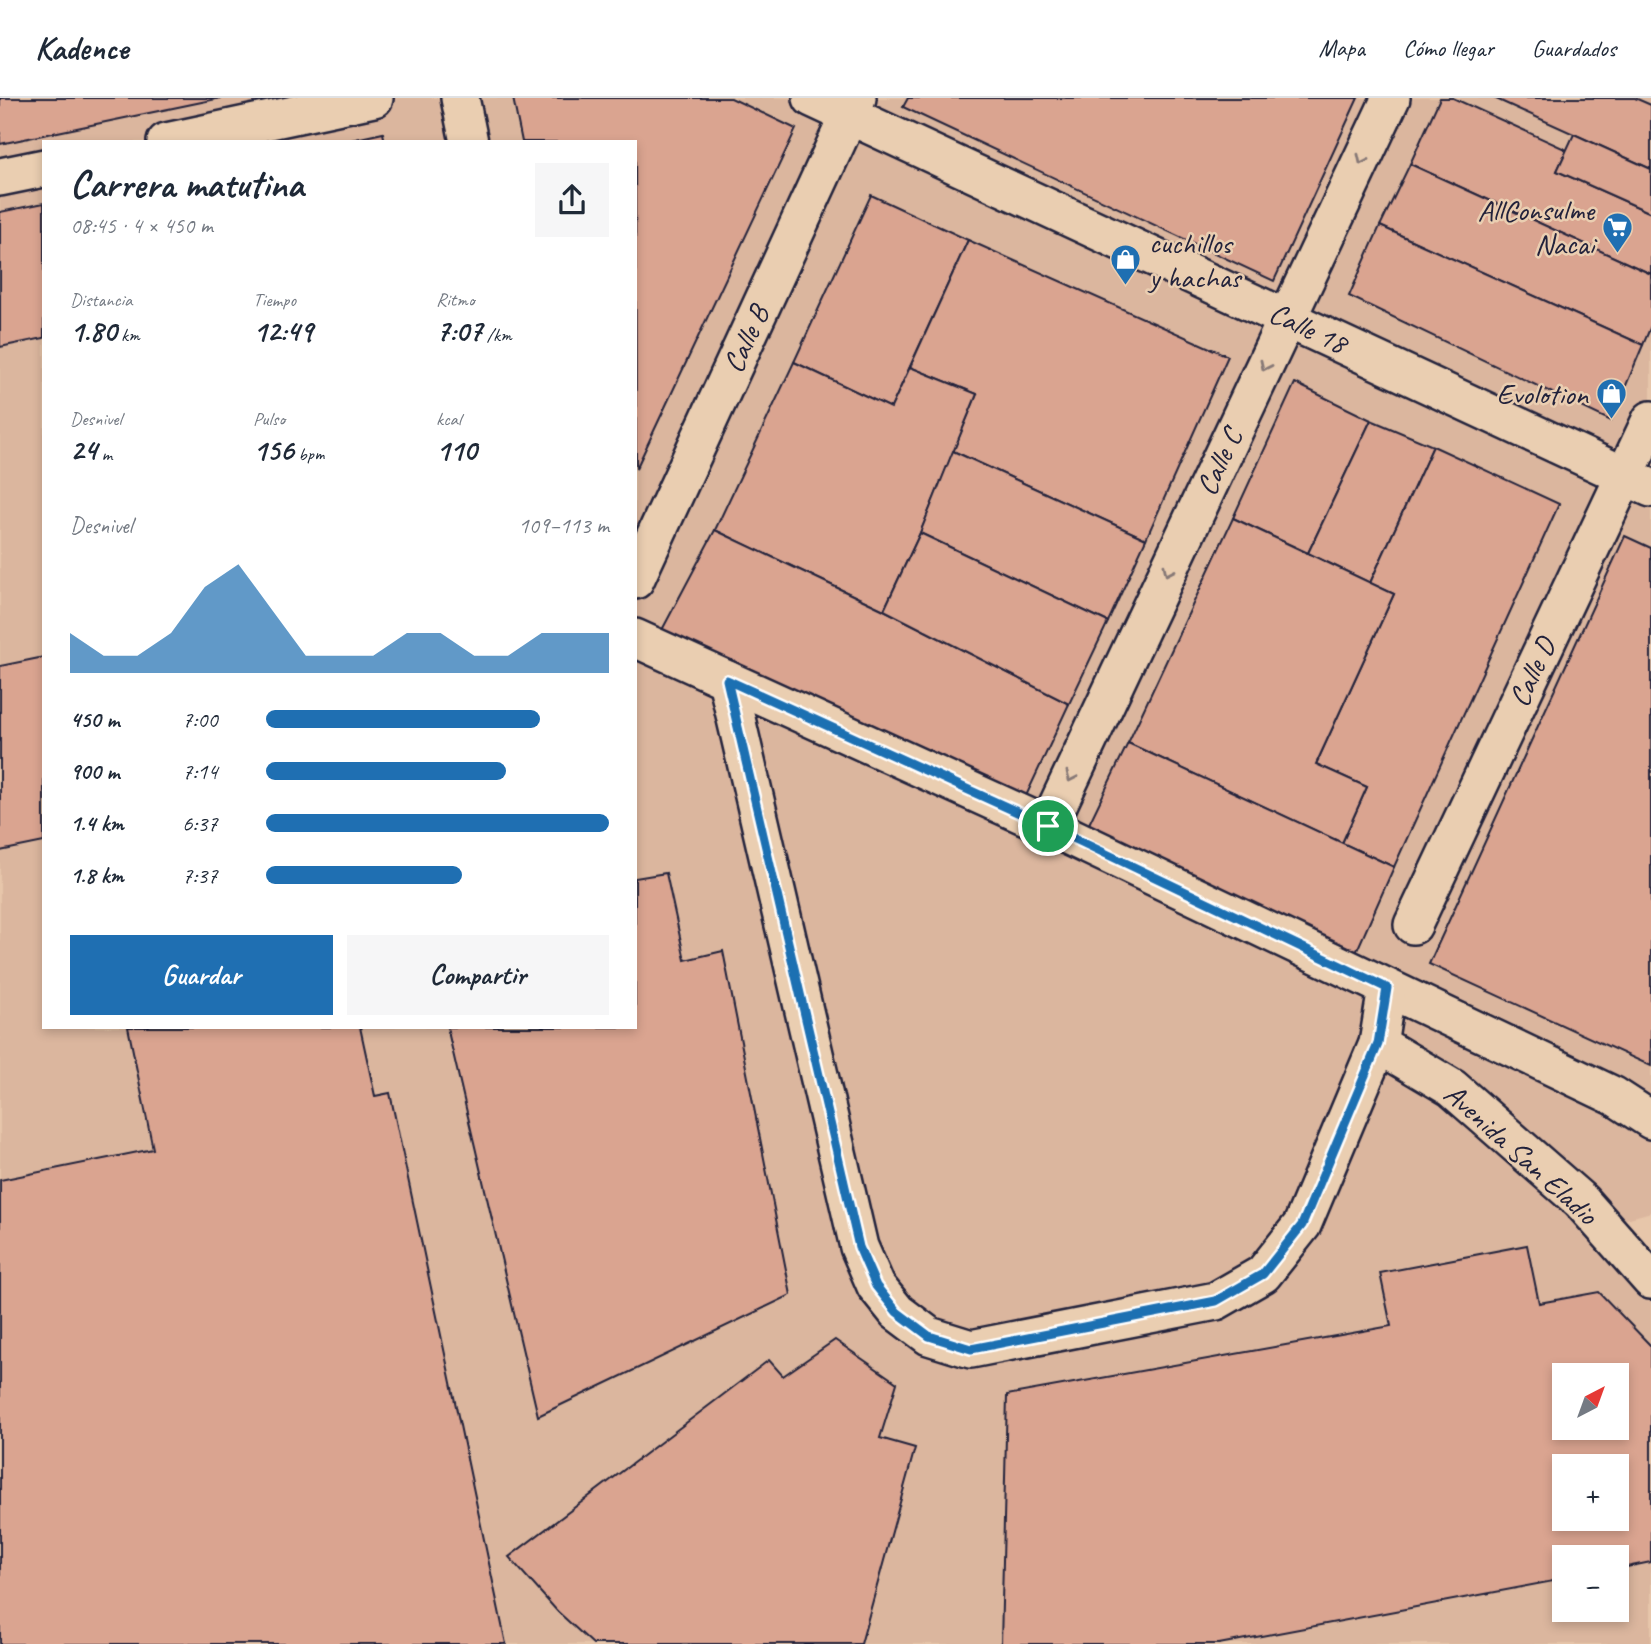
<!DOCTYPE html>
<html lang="es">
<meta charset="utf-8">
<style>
:root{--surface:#fff;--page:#f6f6f7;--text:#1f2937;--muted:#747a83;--line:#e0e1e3;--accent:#1f6fb2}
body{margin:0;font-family:Caveat,sans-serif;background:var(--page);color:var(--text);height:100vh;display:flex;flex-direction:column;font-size:26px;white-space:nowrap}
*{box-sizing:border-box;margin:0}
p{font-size:23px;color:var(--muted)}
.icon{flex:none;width:38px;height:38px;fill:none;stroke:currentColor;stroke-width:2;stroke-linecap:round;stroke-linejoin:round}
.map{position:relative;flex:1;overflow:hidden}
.drawer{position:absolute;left:42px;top:42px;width:595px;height:889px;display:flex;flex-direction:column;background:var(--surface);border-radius:0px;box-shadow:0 4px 10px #0003}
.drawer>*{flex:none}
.needle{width:46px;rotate:41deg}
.tools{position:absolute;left:1552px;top:1265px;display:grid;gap:14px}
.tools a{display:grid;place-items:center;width:77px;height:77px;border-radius:0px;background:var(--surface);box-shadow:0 4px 10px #0003;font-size:35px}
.pin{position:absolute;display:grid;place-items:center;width:60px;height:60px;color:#fff;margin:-30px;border:4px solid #fff;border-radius:50%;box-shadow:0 2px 7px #0007}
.round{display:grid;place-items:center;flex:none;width:74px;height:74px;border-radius:0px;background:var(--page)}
.summary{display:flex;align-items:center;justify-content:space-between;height:119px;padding:0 28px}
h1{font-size:38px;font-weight:700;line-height:52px}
.stats{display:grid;grid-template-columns:repeat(3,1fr);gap:10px;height:119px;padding:7px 28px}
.stats div{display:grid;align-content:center}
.stats b{font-size:30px;font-weight:700}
.stats small{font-size:19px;font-weight:400}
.stats p{font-size:19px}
.chart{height:196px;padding:14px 28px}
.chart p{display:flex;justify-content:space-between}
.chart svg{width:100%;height:126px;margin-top:7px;fill:var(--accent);opacity:.7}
.button{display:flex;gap:14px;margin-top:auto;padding:14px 28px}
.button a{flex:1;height:80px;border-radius:0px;background:var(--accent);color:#fff;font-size:28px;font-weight:700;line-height:80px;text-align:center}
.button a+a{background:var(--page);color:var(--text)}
ul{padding:0 28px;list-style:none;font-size:23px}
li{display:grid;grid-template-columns:112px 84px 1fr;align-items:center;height:52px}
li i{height:18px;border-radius:9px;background:var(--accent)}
header{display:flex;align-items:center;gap:42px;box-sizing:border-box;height:98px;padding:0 35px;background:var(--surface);border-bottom:2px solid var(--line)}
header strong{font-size:33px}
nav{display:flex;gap:38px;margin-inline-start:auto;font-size:24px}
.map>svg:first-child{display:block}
.built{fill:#dbb69e;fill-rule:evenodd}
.building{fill:#daa490;stroke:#22223b;stroke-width:2;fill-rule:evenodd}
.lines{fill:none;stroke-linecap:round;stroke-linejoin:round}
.minor-casing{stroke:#22223b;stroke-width:42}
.minor{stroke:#eaceb1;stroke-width:37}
.oneway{stroke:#867876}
.route-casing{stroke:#fff;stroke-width:14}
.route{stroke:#1f6fb2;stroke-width:9}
.labels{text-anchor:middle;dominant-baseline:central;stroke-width:5;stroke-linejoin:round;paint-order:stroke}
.poi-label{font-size:30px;fill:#22223b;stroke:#eaceb1;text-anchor:end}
.street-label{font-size:30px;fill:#22223b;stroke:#eaceb1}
</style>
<header>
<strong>Kadence</strong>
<nav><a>Mapa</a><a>Cómo llegar</a><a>Guardados</a></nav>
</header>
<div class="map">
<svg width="1651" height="1546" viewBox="0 0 1651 1546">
<rect width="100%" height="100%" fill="#e7c6aa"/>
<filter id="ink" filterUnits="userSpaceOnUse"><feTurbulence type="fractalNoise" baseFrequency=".0143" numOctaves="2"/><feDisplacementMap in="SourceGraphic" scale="14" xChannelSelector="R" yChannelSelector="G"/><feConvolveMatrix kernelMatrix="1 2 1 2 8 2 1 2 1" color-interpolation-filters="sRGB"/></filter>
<g filter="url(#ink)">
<path class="built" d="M0,0H1651V1114L1619,1123L1651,1161V1546H0ZM44,44H635V929H44ZM1564,1278H1617V1330H1564ZM1564,1368H1617V1421H1564ZM1564,1460H1617V1512H1564Z"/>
<g class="building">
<path d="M0,0H221L0,46Z"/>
<path d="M513,0H731L796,31L636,371L635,44H522Z"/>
<path d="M908,0H1358L1274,183L903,9Z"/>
<path d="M1440,0H1453L1567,52L1557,73L1651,115V176L1410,66Z"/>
<path d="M1494,0H1635L1651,7V71Z"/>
<path d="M383,35L385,44H342Z"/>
<path d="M1574,36L1651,71V115L1557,73Z"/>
<path d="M1410,66L1651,176V228L1643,247L1380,128Z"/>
<path d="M871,97L968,142L891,310L794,264Z"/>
<path d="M44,105V240L0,249V114Z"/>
<path d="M1380,128L1643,247L1611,323L1349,198Z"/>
<path d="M968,142L1228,258L1146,441L953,353L977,296L910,269Z"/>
<path d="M794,264L891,310L910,269L977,296L920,435L884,512L715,432Z"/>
<path d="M1295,285L1371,322L1308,455L1233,420Z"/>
<path d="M1371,322L1433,348L1370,485L1308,455Z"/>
<path d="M1433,348L1559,406L1394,769L1342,745L1367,689L1316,666L1394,496L1370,485Z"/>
<path d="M953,353L1146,441L1108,524L920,435Z"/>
<path d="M1233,420L1394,496L1316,666L1367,689L1342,745L1128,645Z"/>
<path d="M715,432L884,512L1069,606L1026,698L662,532Z"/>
<path d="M920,435L1108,524L1069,606L884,512Z"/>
<path d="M1625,438L1651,450V968L1429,866Z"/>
<path d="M44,559V744L0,753V568Z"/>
<path d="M1128,645L1394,769L1355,857L1087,730Z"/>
<path d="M666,775L685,862L723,853L791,1197L538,1318L447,929H635V780Z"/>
<path d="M128,929H360L375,998L390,995L506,1546H0V1082L153,1051Z"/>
<path d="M1527,1147L1539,1205L1599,1194L1651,1248V1464L1617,1471V1460H1564V1481L1219,1546H1001L1007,1297L1391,1228L1380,1175ZM1564,1278H1617V1330H1564ZM1564,1368H1617V1421H1564Z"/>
<path d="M835,1242L897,1285L880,1340L915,1350L861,1546H593L557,1513L509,1459L769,1262L783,1278Z"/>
</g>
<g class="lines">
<defs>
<g id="minor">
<path d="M460,0L469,44"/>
<path d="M812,0L1651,390"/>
<path d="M166,44L374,0"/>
<path d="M0,79L44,70"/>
<path d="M635,482L857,0"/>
<path d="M635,540L1048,728L1614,998L1651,1022"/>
<path d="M727,582L859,1149L876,1188L897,1214L929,1238L971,1251L1216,1203L1263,1176L1302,1127L1378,946L1387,890"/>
<path d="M1048,728L1391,0"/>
<path d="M1413,827L1651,322"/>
<path d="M1378,946L1452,990L1581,1103L1651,1182"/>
</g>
</defs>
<use href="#minor" class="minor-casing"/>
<use href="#minor" class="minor"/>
</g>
<defs><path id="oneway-chevron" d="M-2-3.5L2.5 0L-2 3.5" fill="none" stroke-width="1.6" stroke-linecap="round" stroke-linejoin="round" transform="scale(1.75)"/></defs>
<g class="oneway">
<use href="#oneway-chevron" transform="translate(1362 62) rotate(115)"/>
<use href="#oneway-chevron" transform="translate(1265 268) rotate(115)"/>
<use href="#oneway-chevron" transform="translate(1168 473) rotate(115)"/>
<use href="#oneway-chevron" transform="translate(1071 679) rotate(115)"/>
</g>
</g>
<g class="lines" filter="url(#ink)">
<defs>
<path id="route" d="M727,582L1048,728L1387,890L1378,946L1302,1127L1263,1176L1216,1203L971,1251L929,1238L897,1214L876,1188L859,1149Z"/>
</defs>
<use href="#route" class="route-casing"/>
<use href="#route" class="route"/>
</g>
<defs>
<symbol id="supermarket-pin" viewBox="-11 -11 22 30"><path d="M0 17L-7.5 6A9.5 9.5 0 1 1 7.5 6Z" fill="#1f6fb2" stroke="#eaceb1"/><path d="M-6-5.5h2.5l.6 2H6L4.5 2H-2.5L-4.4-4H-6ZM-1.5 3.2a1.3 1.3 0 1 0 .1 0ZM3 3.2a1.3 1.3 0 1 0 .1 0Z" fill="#fff"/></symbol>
<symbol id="shop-pin" viewBox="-11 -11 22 30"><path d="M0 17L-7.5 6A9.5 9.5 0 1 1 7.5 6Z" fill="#1f6fb2" stroke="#eaceb1"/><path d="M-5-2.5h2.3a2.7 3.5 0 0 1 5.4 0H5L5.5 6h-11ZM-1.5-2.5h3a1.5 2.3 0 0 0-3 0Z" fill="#fff"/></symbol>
</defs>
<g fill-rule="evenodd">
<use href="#supermarket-pin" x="1600" y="112" width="35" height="47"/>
<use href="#shop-pin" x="1108" y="144" width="35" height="47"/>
<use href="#shop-pin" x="1594" y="278" width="35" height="47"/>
</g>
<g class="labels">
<g class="poi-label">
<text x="1594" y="112">AllConsulme<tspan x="1594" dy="34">Nacai</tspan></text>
<text x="1149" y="145" text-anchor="start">cuchillos<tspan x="1149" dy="34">y hachas</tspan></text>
<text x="1588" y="296">Evolotion</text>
</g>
<g class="street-label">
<text transform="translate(1308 230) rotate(25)">Calle 18</text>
<text transform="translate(746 241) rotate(-65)">Calle B</text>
<text transform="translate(1219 364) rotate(-65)">Calle C</text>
<text transform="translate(1532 574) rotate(-65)">Calle D</text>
<text transform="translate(1521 1056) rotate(42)">Avenida San Eladio</text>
</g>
</g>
</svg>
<div class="tools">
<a><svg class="needle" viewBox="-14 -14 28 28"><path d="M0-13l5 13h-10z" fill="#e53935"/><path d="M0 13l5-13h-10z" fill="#747a83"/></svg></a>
<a>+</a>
<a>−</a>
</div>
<div class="pin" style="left:1048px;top:728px;background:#1e9e55"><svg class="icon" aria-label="arrive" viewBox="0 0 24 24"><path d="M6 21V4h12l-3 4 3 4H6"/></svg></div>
<section class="drawer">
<div class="summary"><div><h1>Carrera matutina</h1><p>08:45 · 4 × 450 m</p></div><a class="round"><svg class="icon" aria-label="share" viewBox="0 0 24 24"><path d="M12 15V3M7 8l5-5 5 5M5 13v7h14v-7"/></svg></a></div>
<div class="stats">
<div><p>Distancia</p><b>1.80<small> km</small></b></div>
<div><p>Tiempo</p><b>12:49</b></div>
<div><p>Ritmo</p><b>7:07<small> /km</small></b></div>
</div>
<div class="stats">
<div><p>Desnivel</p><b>24<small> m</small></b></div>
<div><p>Pulso</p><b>156<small> bpm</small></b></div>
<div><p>kcal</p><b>110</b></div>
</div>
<div class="chart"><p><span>Desnivel</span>109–113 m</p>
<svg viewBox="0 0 160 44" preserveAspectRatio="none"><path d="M0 44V30L10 38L20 38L30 30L40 14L50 6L60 22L70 38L80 38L90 38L100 30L110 30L120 38L130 38L140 30L150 30L160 30V44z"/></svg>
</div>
<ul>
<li><b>450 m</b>7:00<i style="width:80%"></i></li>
<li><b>900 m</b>7:14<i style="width:70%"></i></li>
<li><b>1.4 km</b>6:37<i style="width:100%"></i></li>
<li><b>1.8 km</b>7:37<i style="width:57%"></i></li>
</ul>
<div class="button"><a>Guardar</a><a>Compartir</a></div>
</section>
</div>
